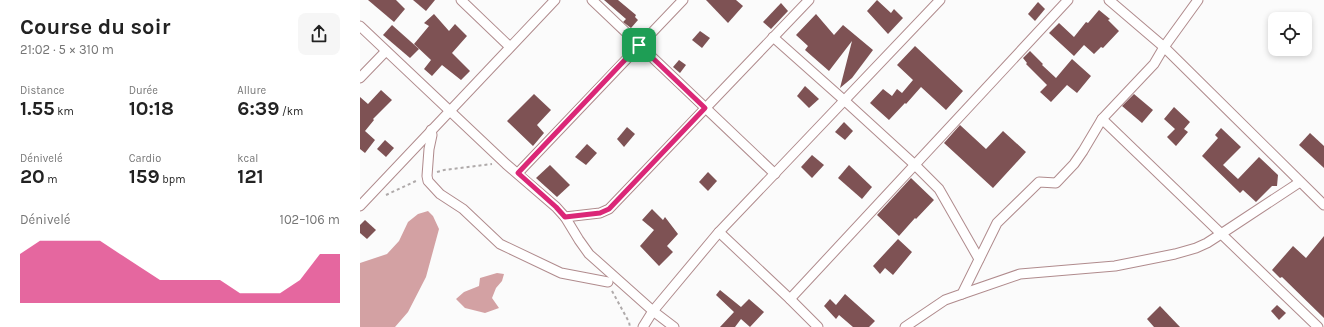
<!DOCTYPE html>
<html lang="fr">
<meta charset="utf-8">
<style>
:root{--surface:#fff;--page:#f6f6f6;--text:#222;--muted:#767676;--accent:#db2777}
body{margin:0;font-family:Karla,sans-serif;background:var(--page);color:var(--text);height:100vh;display:flex;flex-direction:column;font-size:15px;white-space:nowrap}
*{box-sizing:border-box;margin:0}
p{font-size:13px;color:var(--muted)}
.icon{flex:none;width:22px;height:22px;fill:none;stroke:currentColor;stroke-width:2;stroke-linecap:round;stroke-linejoin:round}
.map{position:relative;flex:1;overflow:hidden}
.panel{display:flex;flex-direction:column;background:var(--surface);width:360px}
.panel>*{flex:none}
.fabs{position:absolute;left:908px;top:12px;display:grid;gap:8px}
.fabs a{display:grid;place-items:center;width:44px;height:44px;border-radius:8px;background:var(--surface);box-shadow:0 2px 6px #0003;font-size:20px}
.pin{position:absolute;display:grid;place-items:center;width:34px;height:34px;color:#fff;margin:-17px;border-radius:8px;box-shadow:0 2px 6px #0006}
.round{display:grid;place-items:center;flex:none;width:42px;height:42px;border-radius:8px;background:var(--page)}
.headline{display:flex;align-items:center;justify-content:space-between;height:68px;padding:0 20px}
h1{font-size:22px;font-weight:700;line-height:30px}
.metrics{display:grid;grid-template-columns:repeat(3,1fr);gap:6px;height:68px;padding:4px 20px}
.metrics div{display:grid;align-content:center}
.metrics b{font-size:20px;font-weight:700}
.metrics small{font-size:11px;font-weight:400}
.metrics p{font-size:11px}
.chart{height:112px;padding:8px 20px}
.chart p{display:flex;justify-content:space-between}
.chart svg{width:100%;height:72px;margin-top:4px;fill:var(--accent);opacity:.7}
main{display:flex;flex:1;min-height:0}
.map>svg:first-child{display:block}
.water{fill:#d3a1a3}
.building{fill:#7e5254}
.lines{fill:none;stroke-linecap:round;stroke-linejoin:round}
.street-casing{stroke:#b08b8d;stroke-width:11}
.path{stroke:#afaaaa;stroke-width:2;stroke-dasharray:3 3;stroke-linecap:butt}
.street{stroke:#fff;stroke-width:9}
.route-casing{stroke:#fff;stroke-width:8}
.route{stroke:#db2777;stroke-width:5}
</style>
<main>
<section class="panel">
<div class="headline"><div><h1>Course du soir</h1><p>21:02 · 5 × 310 m</p></div><a class="round"><svg class="icon" aria-label="share" viewBox="0 0 24 24"><path d="M12 15V3M7 8l5-5 5 5M5 13v7h14v-7"/></svg></a></div>
<div class="metrics">
<div><p>Distance</p><b>1.55<small> km</small></b></div>
<div><p>Durée</p><b>10:18</b></div>
<div><p>Allure</p><b>6:39<small> /km</small></b></div>
</div>
<div class="metrics">
<div><p>Dénivelé</p><b>20<small> m</small></b></div>
<div><p>Cardio</p><b>159<small> bpm</small></b></div>
<div><p>kcal</p><b>121</b></div>
</div>
<div class="chart"><p><span>Dénivelé</span>102–106 m</p>
<svg viewBox="0 0 160 44" preserveAspectRatio="none"><path d="M0 44V14L10 6L20 6L30 6L40 6L50 14L60 22L70 30L80 30L90 30L100 30L110 38L120 38L130 38L140 30L150 14L160 14V44z"/></svg>
</div>
</section>
<div class="map">
<svg width="964" height="327" viewBox="0 0 964 327">
<rect width="100%" height="100%" fill="#fbfbfb"/>
<g class="water">
<path d="M68,211L73,216L79,229L66,277L48,312L35,327H0V263L27,254L39,241L48,222L58,214Z"/>
<path d="M137,273L144,274L142,281L136,288L132,298L139,308L125,313L105,308L96,299L104,292L119,286L120,278Z"/>
</g>
<g class="building">
<path d="M8,0H36L45,9L34,22Z"/>
<path d="M53,0H75L66,11Z"/>
<path d="M244,0H258L276,15L275,17L278,20L271,28L263,22L266,19Z"/>
<path d="M346,0H376L383,6L368,23Z"/>
<path d="M517,0L531,13L534,9L543,18L528,34L507,11Z"/>
<path d="M678,2L685,9L675,21L668,14Z"/>
<path d="M421,3L428,11L411,29L403,22Z"/>
<path d="M739,10L750,19L748,20L759,31L743,48L741,47L734,54L724,45L714,56L689,33L699,23L714,37L726,22L728,23Z"/>
<path d="M74,14L89,31L95,24L107,36L92,53L110,71L101,80L82,65L72,76L64,69L71,60L54,44L69,26L64,23Z"/>
<path d="M456,14L474,35L483,25L513,50L492,78L480,88L492,41L469,71L445,50L448,46L436,35Z"/>
<path d="M32,25L59,49L50,58L23,35Z"/>
<path d="M340,31L350,38L342,48L332,40Z"/>
<path d="M555,46L603,91L586,110L561,87L546,104L545,103L529,120L510,103L523,89L532,96L537,89L542,93L553,80L537,65Z"/>
<path d="M670,51L683,64L682,65L696,78L712,59L731,76L717,93L707,85L691,102L680,92L687,85L666,64L667,63L663,58Z"/>
<path d="M319,60L326,65L320,73L313,67Z"/>
<path d="M445,86L459,99L449,108L437,96Z"/>
<path d="M21,90L32,100L13,119L14,120L5,131L15,140L5,153L0,149V97L8,104Z"/>
<path d="M174,94L191,110L177,125L184,133L173,146L147,121Z"/>
<path d="M774,94L793,110L782,123L762,106Z"/>
<path d="M814,107L830,122L824,129L828,132L816,146L807,137L815,129L804,119Z"/>
<path d="M484,122L493,131L485,140L475,132Z"/>
<path d="M600,125L626,149L643,131L666,152L633,188L584,143Z"/>
<path d="M267,127L275,134L264,147L257,139Z"/>
<path d="M861,128L881,147L863,165L878,179L899,157L918,175L917,186H912L896,202L883,190L880,193L842,156L858,138L855,135Z"/>
<path d="M950,133L964,146V168L939,145Z"/>
<path d="M25,140L34,148L26,157L17,149Z"/>
<path d="M227,144L237,153L226,165L215,157Z"/>
<path d="M452,155L464,165L452,178L441,167Z"/>
<path d="M190,165L210,185L197,197L176,178Z"/>
<path d="M489,165L512,187L502,199L478,178Z"/>
<path d="M348,172L357,181L348,191L339,182Z"/>
<path d="M551,178L574,200L556,219L555,218L539,236L517,215Z"/>
<path d="M292,209L303,220L305,217L318,234L307,246L313,252L299,266L280,246L294,230L282,220Z"/>
<path d="M5,220L16,230L7,239L0,233V225Z"/>
<path d="M964,236V318L922,277L920,278L912,270L933,246L946,258Z"/>
<path d="M538,239L552,252L533,275L525,268L520,274L513,266Z"/>
<path d="M360,290L381,307L389,299L404,312L390,327L381,319L375,327H360L374,312L356,295Z"/>
<path d="M485,294L515,321L509,327H493L479,315L476,319L464,306L470,299L476,305Z"/>
<path d="M917,305L926,313L919,320L911,311Z"/>
<path d="M800,306L820,327H794L787,319Z"/>
</g>
<g class="lines">
<defs>
<g id="street">
<path d="M101,0L150,47"/>
<path d="M232,0L415,174"/>
<path d="M749,0L804,47L964,205"/>
<path d="M0,26L146,164L196,207L205,217L219,240L229,254L293,311L314,327"/>
<path d="M413,37L485,101L555,165L579,189L619,259"/>
<path d="M0,78L26,51"/>
<path d="M742,119L958,327"/>
<path d="M71,130L72,135L69,149L67,176L68,181L80,194L103,209L140,244L201,273L248,282"/>
<path d="M158,173L323,0"/>
<path d="M0,206L195,0"/>
<path d="M205,217L240,213L249,209L449,0"/>
<path d="M359,232L430,299L458,327"/>
<path d="M602,294L660,274L755,266L815,254L836,248L847,243L861,234L940,182"/>
<path d="M430,299L708,0"/>
<path d="M283,327L293,311L359,232L580,0"/>
<path d="M545,327L585,300L602,294L637,223L679,182L696,183L714,164L723,151L742,119L794,64L804,47L838,0"/>
</g>
</defs>
<use href="#street" class="street-casing"/>
<g class="path">
<path d="M77,172L84,170L132,164"/>
<path d="M26,195L58,180"/>
<path d="M252,291L269,322L270,327"/>
</g>
<use href="#street" class="street"/>
</g>
<g class="lines">
<defs>
<path id="route" d="M279,45L345,108L249,209L240,213L205,217L196,207L158,173Z"/>
</defs>
<use href="#route" class="route-casing"/>
<use href="#route" class="route"/>
</g>
</svg>
<div class="fabs">
<a><svg class="icon" aria-label="locate" viewBox="0 0 24 24"><circle cx="12" cy="12" r="6"/><path d="M12 2v4M12 18v4M2 12h4M18 12h4"/></svg></a>
</div>
<div class="pin" style="left:279px;top:45px;background:#1e9e55"><svg class="icon" aria-label="arrive" viewBox="0 0 24 24"><path d="M6 21V4h12l-3 4 3 4H6"/></svg></div>
</div>
</main>
